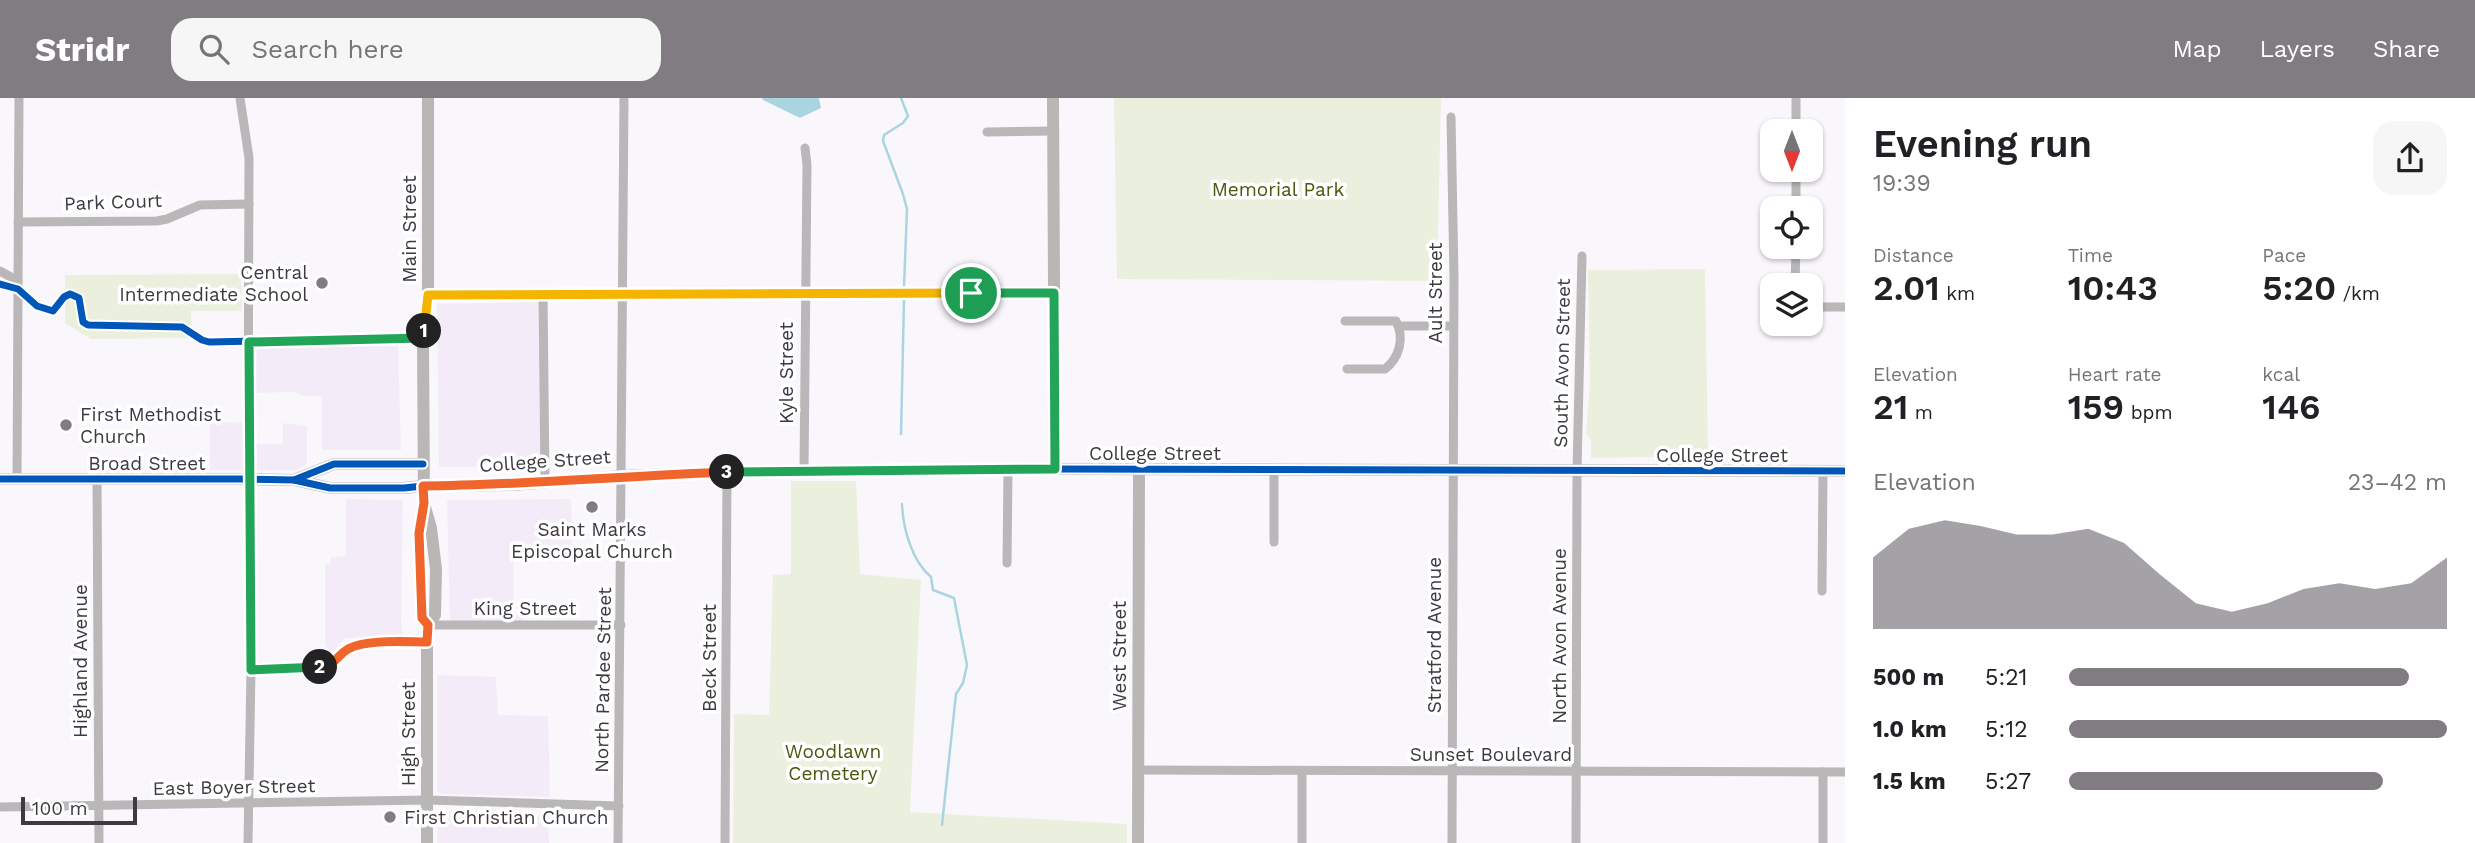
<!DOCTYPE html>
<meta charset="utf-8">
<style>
:root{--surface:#fff;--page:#f6f6f6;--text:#202124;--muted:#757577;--accent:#807c82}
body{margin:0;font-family:"Work Sans",sans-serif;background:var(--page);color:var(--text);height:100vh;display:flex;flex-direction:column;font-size:26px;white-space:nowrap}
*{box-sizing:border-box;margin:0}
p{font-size:23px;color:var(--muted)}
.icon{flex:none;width:38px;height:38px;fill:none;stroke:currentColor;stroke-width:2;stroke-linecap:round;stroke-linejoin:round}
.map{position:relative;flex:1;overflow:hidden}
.sheet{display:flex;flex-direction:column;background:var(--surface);width:630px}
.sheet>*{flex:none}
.needle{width:46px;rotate:180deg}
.controls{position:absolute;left:1760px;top:21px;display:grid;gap:14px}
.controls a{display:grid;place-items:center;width:63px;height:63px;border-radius:14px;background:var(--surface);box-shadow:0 2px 5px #0004;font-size:35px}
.scale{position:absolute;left:21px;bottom:18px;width:116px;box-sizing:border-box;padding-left:7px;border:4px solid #3e3a40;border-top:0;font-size:19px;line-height:24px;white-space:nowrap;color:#3e3a40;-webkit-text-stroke:5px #fff;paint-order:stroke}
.pin{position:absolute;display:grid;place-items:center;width:60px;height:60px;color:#fff;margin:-30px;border:4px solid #fff;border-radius:50%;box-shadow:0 2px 7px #0007}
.km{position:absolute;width:35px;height:35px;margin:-18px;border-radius:50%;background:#222;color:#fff;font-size:19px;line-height:35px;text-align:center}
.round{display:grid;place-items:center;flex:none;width:74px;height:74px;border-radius:21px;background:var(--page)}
.summary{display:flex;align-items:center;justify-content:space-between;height:119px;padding:0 28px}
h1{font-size:38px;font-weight:600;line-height:52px}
.figures{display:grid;grid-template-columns:repeat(3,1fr);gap:10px;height:119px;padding:7px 28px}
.figures div{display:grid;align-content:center}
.figures b{font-size:35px;font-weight:600}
.figures small{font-size:19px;font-weight:400}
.figures p{font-size:19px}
.chart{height:196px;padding:14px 28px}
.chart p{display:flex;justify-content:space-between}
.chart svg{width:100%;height:126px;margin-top:7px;fill:var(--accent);opacity:.7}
ul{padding:0 28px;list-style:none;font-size:23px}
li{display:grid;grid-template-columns:112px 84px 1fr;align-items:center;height:52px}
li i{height:18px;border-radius:9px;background:var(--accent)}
header{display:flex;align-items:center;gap:42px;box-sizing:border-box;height:98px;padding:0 35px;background:var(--accent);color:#fff}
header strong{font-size:33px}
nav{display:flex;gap:38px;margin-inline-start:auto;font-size:24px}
.search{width:490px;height:63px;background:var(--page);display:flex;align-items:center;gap:18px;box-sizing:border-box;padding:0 24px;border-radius:21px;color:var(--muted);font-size:26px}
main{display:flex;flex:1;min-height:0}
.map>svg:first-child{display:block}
.built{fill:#f3ecf8}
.green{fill:#ebf0de}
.water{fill:#aad5e0}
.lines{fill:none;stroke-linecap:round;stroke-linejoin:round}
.stream{stroke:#aad5e0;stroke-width:2.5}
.street{stroke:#b9b7b7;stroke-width:9}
.secondary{stroke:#b9b6b6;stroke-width:12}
.cycleway-casing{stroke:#fff;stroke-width:11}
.cycleway{stroke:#0057b8;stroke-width:7}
.split-1-casing{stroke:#fff;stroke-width:14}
.split-2-casing{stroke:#fff;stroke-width:14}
.split-3-casing{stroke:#fff;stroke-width:14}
.split-4-casing{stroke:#fff;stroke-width:14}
.split-1{stroke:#f5b400;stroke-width:9}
.split-2{stroke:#22a559;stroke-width:9}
.split-3{stroke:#f0652b;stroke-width:9}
.split-4{stroke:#22a559;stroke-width:9}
.poi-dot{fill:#807c82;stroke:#fff;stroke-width:2.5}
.labels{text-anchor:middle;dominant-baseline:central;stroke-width:7;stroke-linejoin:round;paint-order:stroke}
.park-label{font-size:19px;fill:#49580d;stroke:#fff}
.street-label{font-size:19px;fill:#3e3a40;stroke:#fff}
.poi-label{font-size:19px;fill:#3e3a40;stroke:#fff;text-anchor:start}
</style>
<header>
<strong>Stridr</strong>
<div class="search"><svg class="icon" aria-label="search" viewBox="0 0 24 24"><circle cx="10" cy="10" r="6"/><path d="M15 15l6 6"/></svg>Search here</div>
<nav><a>Map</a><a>Layers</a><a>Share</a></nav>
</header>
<main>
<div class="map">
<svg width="1845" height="745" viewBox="0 0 1845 745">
<rect width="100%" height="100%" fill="#faf7fc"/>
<g class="built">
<path d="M539,204L541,369H439L437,206Z"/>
<path d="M398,246L401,352H322V298H304L295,294L255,295L257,250Z"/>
<path d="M210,324L253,325L255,346H283V325L307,328V366L297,372H210Z"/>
<path d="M346,401L403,402L401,524L403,538L345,540L330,555L325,547V466H330L331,459L346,458Z"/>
<path d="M571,401L572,449H514L513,513L528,525H450L447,402Z"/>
<path d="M437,577L496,579L498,617L548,618L550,699L441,696L437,693Z"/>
<path d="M438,714L548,718L549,745H437Z"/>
</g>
<g class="green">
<path d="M1114,0H1441L1437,183L1117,181Z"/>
<path d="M1705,171L1708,358L1591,360V342L1586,336L1590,285L1588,172Z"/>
<path d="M241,176L242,213H191L192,240L91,241L65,225V177Z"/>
<path d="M791,383H856L860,476L921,482L910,714L1127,726V745H733L734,616L769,617L773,477L791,476Z"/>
</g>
<path class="water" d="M762,0H819L821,10L800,20L763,2Z"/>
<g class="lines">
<g class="stream">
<path d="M901,0L908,18L903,25L884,37L883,43L903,96L907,111L904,189"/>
<path d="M901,336L904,202"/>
<path d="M902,406C903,431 912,463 931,479L933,492L954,500L967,567L963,585L956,596L942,727"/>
</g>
<g class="street">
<path d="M240,0L249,60L248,381L251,572L248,745"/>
<path d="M1451,19L1454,179L1452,745"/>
<path d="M1796,33V0"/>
<path d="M987,34L1053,33"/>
<path d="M1796,110V72"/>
<path d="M18,124L157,123L167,121L200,107L249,106"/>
<path d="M0,173L18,183"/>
<path d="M1795,187L1796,149"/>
<path d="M543,196L545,383"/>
<path d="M428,197L1054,195"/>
<path d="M1811,209H1845"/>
<path d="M1345,223H1396C1405,241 1399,260 1385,271H1347"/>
<path d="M1399,228H1453"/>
<path d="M249,244L423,240"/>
<path d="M804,374L807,67L805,50"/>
<path d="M97,380L99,745"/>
<path d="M17,381L19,0"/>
<path d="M1274,444V371"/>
<path d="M1007,465L1008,371"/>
<path d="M1822,493L1823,373"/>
<path d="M428,527H621"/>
<path d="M251,572L310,571L333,567L348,551L365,546L427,544"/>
<path d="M1138,672L1845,674"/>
<path d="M1302,673V745"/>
<path d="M0,709L427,702L619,708"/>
<path d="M618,745L624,0"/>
<path d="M725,745L727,374"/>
<path d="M1576,745L1577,372L1582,158"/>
<path d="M1823,745V674"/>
</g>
<g class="secondary">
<path d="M428,0V197L423,240L424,405L419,435L422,520L428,527"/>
<path d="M1053,0L1055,371"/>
<path d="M0,381H248L294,382L330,390H404L423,388L513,387L622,378L727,374L1055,371L1845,373"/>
<path d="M294,382L334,366H423"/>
<path d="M425,409L431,430L436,471L435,517L428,527L427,544V745"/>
<path d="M1138,745L1139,371"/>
</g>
<defs>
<g id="cycleway">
<path d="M0,186L18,191L37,208L53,213L64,199L70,196L79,200L83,224L88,227L182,229L202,242L209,244L423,240"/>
<path d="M0,381H248L294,382L330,390H404L423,388L513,387L622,378L727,374L1055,371L1845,373"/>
<path d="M294,382L334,366H423"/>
</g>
</defs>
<use href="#cycleway" class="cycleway-casing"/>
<use href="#cycleway" class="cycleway"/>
</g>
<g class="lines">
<defs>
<path id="split-1" d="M424,233L428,197L971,195"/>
<path id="split-2" d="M320,569L251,572L249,244L423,240L424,233"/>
<path id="split-3" d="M320,569C337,566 335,559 348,551C366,541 406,544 427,544L428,527L422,520L419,435L424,405L423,388C524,387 626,378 727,374"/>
<path id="split-4" d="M727,374L1055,371L1054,195H971"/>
</defs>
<use href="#split-1" class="split-1-casing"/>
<use href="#split-2" class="split-2-casing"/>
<use href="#split-3" class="split-3-casing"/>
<use href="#split-4" class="split-4-casing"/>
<use href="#split-1" class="split-1"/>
<use href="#split-2" class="split-2"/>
<use href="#split-3" class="split-3"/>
<use href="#split-4" class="split-4"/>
</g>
<g class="poi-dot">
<circle cx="322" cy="185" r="7"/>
<circle cx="66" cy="327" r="7"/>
<circle cx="592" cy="409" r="7"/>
<circle cx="390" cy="719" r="7"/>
</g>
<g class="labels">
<g class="park-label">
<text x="1278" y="91">Memorial Park</text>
<text x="833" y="653">Woodlawn<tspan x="833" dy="22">Cemetery</tspan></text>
</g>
<g class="street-label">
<text transform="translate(113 104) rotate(-2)">Park Court</text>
<text transform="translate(409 131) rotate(-90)">Main Street</text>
<text transform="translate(1435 195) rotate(-90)">Ault Street</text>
<text transform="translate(1562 265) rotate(-89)">South Avon Street</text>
<text transform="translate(786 275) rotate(-90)">Kyle Street</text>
<text x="1155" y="355">College Street</text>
<text x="1722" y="357">College Street</text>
<text transform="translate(545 363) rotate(-4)">College Street</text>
<text x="147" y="365">Broad Street</text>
<text x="525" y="510">King Street</text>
<text transform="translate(1434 537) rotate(-90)">Stratford Avenue</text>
<text transform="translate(1559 538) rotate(-90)">North Avon Avenue</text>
<text transform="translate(1119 558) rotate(-90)">West Street</text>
<text transform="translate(709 560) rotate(-90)">Beck Street</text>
<text transform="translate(80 563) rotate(-90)">Highland Avenue</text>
<text transform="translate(603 582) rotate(-89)">North Pardee Street</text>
<text transform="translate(408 636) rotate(-90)">High Street</text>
<text x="1491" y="656">Sunset Boulevard</text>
<text transform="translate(234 689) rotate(-1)">East Boyer Street</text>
</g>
<g class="poi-label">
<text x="308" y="174" text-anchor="end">Central<tspan x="308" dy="22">Intermediate School</tspan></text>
<text x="80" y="316">First Methodist<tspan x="80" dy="22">Church</tspan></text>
<text x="592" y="431" text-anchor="middle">Saint Marks<tspan x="592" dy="22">Episcopal Church</tspan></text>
<text x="404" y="719">First Christian Church</text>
</g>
</g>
</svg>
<div class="controls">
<a><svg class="needle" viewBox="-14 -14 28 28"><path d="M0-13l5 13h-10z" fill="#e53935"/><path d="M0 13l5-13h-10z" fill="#757577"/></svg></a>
<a><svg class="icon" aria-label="locate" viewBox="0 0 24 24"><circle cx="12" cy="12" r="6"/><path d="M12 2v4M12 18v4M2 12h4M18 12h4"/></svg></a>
<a><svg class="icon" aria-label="layers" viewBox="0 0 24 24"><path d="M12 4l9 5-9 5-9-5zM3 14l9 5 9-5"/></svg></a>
</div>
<div class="scale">100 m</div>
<div class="pin" style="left:971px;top:195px;background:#1e9e55"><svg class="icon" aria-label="arrive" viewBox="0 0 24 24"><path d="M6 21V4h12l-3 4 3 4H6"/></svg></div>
<b class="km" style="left:424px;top:233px">1</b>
<b class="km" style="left:320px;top:569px">2</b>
<b class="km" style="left:727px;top:374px">3</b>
</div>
<section class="sheet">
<div class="summary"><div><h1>Evening run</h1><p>19:39</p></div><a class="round"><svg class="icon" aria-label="share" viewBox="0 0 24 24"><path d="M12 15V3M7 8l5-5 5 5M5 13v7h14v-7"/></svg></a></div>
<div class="figures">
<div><p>Distance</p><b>2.01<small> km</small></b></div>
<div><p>Time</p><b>10:43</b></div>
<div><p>Pace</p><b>5:20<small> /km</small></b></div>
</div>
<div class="figures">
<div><p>Elevation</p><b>21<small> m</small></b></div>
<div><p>Heart rate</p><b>159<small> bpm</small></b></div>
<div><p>kcal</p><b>146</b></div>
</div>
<div class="chart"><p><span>Elevation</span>23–42 m</p>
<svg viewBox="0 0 160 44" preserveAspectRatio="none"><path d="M0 44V19L10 9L20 6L30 8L40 11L50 11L60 9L70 14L80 25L90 35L100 38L110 35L120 30L130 28L140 30L150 28L160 19V44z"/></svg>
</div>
<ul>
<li><b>500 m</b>5:21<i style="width:90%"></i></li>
<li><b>1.0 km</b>5:12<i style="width:100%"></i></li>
<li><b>1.5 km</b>5:27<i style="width:83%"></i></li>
</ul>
</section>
</main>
